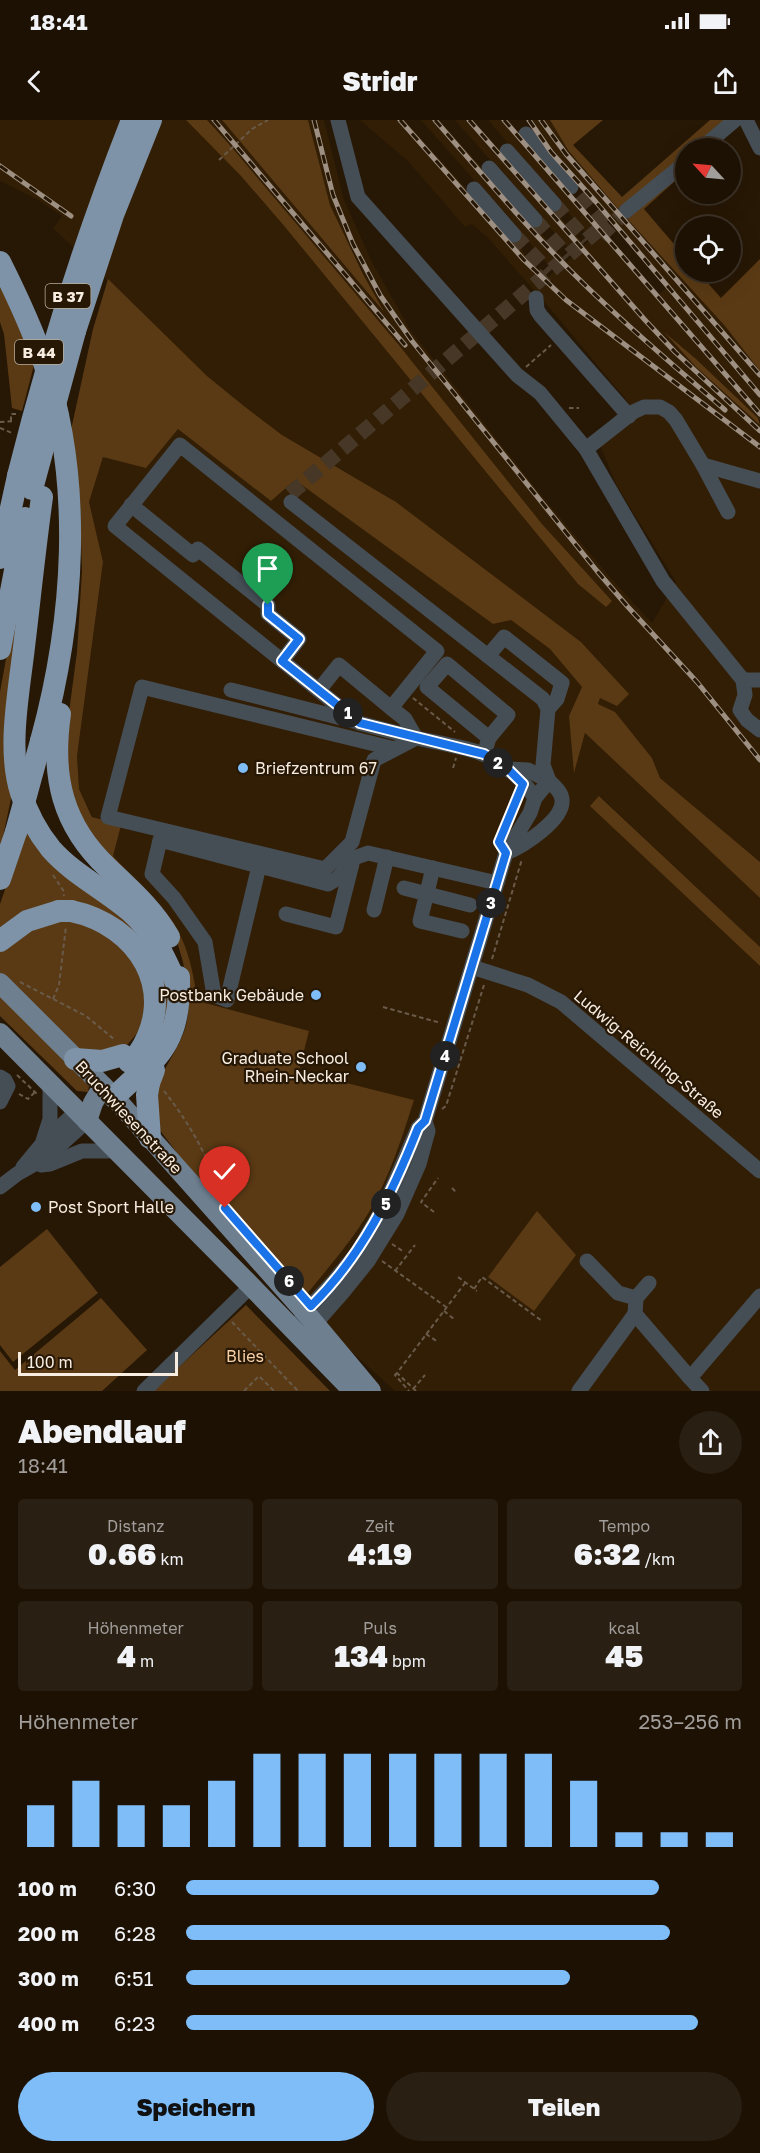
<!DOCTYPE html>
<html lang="de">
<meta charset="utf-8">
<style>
:root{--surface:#1d1104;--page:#2a1f13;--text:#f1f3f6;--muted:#a09d9a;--line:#3b3126;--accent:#7fbdf9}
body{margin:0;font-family:"Golos Text",sans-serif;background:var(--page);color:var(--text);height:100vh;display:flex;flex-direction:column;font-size:22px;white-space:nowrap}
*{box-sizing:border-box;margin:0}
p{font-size:20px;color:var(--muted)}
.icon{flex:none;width:33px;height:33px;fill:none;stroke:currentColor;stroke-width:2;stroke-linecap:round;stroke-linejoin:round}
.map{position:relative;height:1271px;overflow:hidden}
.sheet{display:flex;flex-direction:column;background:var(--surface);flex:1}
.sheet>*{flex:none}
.needle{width:39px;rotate:296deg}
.tools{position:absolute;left:675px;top:18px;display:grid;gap:12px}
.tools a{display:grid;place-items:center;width:66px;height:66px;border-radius:50%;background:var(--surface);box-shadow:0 6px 24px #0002,0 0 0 2px var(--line);font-size:30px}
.scale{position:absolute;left:18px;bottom:15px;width:160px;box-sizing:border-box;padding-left:6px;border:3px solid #f8ede1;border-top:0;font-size:16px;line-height:21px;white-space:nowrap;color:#f8ede1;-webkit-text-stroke:4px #271705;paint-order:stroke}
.pin{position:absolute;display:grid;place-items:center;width:51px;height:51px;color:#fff;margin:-62px -26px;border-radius:50% 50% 50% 0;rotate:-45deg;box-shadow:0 0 6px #0007}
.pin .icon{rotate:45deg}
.km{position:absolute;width:30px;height:30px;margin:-15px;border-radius:50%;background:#222;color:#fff;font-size:16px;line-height:30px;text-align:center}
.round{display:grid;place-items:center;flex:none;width:63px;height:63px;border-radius:32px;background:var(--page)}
.head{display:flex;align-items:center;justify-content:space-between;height:102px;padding:0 18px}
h1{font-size:33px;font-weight:800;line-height:45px}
.metrics{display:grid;grid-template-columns:repeat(3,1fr);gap:9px;height:102px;padding:6px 18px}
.metrics div{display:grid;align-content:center;border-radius:6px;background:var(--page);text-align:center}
.metrics b{font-size:30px;font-weight:800}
.metrics small{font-size:16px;font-weight:400}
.metrics p{font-size:16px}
.chart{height:168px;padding:12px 18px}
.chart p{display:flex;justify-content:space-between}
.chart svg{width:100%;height:108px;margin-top:6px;stroke:var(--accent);stroke-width:6}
.action{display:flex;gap:12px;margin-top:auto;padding:12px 18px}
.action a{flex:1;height:69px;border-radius:36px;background:var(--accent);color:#111;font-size:24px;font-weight:800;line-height:69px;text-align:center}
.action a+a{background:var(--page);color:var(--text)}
ul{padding:0 18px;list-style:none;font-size:20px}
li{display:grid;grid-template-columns:96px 72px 1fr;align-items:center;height:45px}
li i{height:15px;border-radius:8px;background:var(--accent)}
.status{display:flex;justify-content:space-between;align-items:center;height:42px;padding:0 30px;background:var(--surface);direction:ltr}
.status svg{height:16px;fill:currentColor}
header{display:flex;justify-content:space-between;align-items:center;height:78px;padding:0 18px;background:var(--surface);font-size:27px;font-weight:800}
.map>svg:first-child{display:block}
.built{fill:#321e05}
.green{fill:#5a3a14}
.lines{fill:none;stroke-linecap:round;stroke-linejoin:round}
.minor-tunnel{stroke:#463726;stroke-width:15;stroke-dasharray:15 8;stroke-linecap:butt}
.path{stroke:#695a4a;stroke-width:2;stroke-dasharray:4.5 3;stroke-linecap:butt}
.minor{stroke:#454d55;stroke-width:15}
.major{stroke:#6e7f90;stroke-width:20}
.highway{stroke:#7e93a7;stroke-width:22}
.rail-casing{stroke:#9d8f81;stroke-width:5}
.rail{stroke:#271705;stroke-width:3;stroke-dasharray:9;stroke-linecap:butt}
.highway-bridge{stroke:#7e93a7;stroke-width:22}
.route-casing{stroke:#fff;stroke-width:12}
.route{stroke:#1a73e8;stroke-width:8}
.poi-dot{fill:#7fbdf9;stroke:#271705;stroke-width:2}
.labels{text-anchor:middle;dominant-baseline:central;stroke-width:4.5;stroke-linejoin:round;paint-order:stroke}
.shield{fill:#271705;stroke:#b9ad9f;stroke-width:1.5}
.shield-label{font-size:15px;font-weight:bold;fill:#f8ede1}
.poi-label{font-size:16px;fill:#f8ede1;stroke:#271705;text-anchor:start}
.street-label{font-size:16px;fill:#f8ede1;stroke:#271705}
.park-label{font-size:16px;fill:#f8d0a6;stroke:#271705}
</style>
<div class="status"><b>18:41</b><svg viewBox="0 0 49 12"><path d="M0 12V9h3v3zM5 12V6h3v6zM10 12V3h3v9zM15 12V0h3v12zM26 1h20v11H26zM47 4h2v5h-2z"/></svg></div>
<header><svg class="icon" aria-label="back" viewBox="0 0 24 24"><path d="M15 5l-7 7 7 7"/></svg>Stridr<svg class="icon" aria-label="share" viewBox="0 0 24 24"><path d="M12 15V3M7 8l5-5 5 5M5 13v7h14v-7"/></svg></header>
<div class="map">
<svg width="760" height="1271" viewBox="0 0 760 1271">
<rect width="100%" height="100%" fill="#271705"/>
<g class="built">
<path d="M0,0H186L241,56L285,107L578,464L606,487L612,481L542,404L398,224L207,0H222L381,189L330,85L308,0H324L344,80L373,144L411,211L541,375L609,456L652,503L676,462L617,366L596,316L628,282L559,199L488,118L472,104L465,107L408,41L360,0H404L547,158L554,151L421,0H439L567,142L574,135L455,0H473L585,125L591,119L488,0H507L563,67L659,174L666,168L526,0H550L568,30L621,92L725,206L760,251V300L696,239L667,216L696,247L760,305V742L660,658L652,638L615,592L598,584L606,549L581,522L396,382L282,315L244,286L207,256L53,108L62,96L38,80L0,61Z"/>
<path d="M178,308L271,381L295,360L493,504L511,500L550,529L582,567L569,596L575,650L585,613L760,778V827L600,676L591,686L760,846V1271H395L320,1203L307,1174L348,1124L198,881L171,799L113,736L79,669L77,636L103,443L89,382L103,337Z"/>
</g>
<g class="green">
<path d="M186,0H207L228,23L398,224L542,404L612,481L606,487L578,464L285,107L241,56Z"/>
<path d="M222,0H308L330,85L363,154L384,192Z"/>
<path d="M550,0H603L573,25L622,77L710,0H723L726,15L711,28H686L685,52L644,89L685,137L686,152H698L721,178L760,139V251L725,206L621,92L568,30Z"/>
<path d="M108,159L207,256L244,286L282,315L396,382L581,522L629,574L617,586L600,578L598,584L615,592L652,638L660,658L760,742V778L585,613L574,653L569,596L582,567L550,529L511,500L493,504L295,360L271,381L178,309L146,348L103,337L89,382L103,442L77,636L79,669L92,697L121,705L113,736L171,799C189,827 192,849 198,881L309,911L299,951L414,980C402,1018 389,1058 369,1092C351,1122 328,1148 307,1174L231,1088L221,1091L159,1009C154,994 155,970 162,955C170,938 181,924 186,905C193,877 185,846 176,819L76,696L64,630L77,532L82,451L80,383L69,319L93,209Z"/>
<path d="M0,160L35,241L22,291L12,288L4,214L0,202Z"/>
<path d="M664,212L696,239L758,298L760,305L696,247Z"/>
<path d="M32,396L12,674L0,731V572Z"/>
<path d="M599,676L760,827V846L590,686Z"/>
<path d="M26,709L130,800L167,863L170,898L147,935L163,905L165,883L109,795L0,810V784Z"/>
<path d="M44,801L93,802L142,849L147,888L139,911L128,924L119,931H78L0,856V832Z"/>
<path d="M0,873L89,966L88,972L77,971L0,896Z"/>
<path d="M537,1091L576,1135L534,1191L488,1157Z"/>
<path d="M47,1109L98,1173L13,1242L0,1225V1147Z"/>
<path d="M101,1178L147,1230L102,1271H0V1231L15,1250Z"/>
<path d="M246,1185L330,1271H153Z"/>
</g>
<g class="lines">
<g class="minor-tunnel">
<path d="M554,84L586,121"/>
<path d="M535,100L568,137"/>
<path d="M514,115L549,152"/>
<path d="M600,116L626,91"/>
<path d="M290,374L604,105L571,67"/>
</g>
<g class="path">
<path d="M219,40L252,9L268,0"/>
<path d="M526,247L551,225"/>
<path d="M569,288H579"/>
<path d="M11,301V294H16"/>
<path d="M0,302L15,301"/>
<path d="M0,308L12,313"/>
<path d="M413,578L455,612"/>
<path d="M453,648L456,638"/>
<path d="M504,710L517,677"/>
<path d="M53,755L63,770L64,776"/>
<path d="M492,839L522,739"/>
<path d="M20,862L86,896L115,920"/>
<path d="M53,879L59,865L66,806"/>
<path d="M383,887L441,903"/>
<path d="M17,955L37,974"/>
<path d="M164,971C188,1001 209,1037 220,1074"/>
<path d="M19,974L28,979L35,972"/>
<path d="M442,989L446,986L484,865"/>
<path d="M452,1068L456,1072"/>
<path d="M434,1092L421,1082L438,1058"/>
<path d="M392,1124L404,1132"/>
<path d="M382,1141L446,1187"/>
<path d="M395,1151L415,1125"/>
<path d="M458,1157L477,1171"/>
<path d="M474,1169L482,1157L542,1201"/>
<path d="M444,1191L455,1200"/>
<path d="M232,1202L298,1271"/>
<path d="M426,1214L438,1222"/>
<path d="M397,1253L395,1255L409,1271"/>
<path d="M413,1269L425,1255"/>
<path d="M244,1271L259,1256L274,1271"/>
<path d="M416,1271L397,1253L465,1163"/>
</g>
<g class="minor">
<path d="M338,0L358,77L517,255L540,273L586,329L663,461L743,560L745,575L740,590L747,600L760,610"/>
<path d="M746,0L760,28"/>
<path d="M526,14L571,67"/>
<path d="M702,28L735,0"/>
<path d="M507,31L554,84"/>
<path d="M489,48L535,100"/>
<path d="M474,69L514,115"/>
<path d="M626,91L686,42"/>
<path d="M536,178L537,190L541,196L629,296"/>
<path d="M586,329L633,292L644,287H660L669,292L676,300L703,345L728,392"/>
<path d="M703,345L760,361"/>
<path d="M291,382L543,579L548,589L543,645L549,661"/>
<path d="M131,385L193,435L198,429L268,485V494L299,519L282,541"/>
<path d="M488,536L504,517L562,563L557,579L548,589"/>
<path d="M743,560H760"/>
<path d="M231,570L353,601"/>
<path d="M319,570L339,545L391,588"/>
<path d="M416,618L359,603L115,406L180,325L437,531L391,588L405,599L416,618C434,622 469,627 485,635C504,644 524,660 535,678"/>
<path d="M395,629L374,640L352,722L325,749L108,697L142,567L395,629L416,618"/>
<path d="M484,634L489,618L508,595L447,544L427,567L489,618"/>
<path d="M508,649L528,650L549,661"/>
<path d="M259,746L227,880L214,875L205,822L174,778L152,754L160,720L328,764L338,758L354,738L368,733L497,763"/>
<path d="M433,748L420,801L462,811"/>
<path d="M404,768L470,785"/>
<path d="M374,790L387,737"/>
<path d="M286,794L336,807L352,744"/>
<path d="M472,847L528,865L561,882L760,1051"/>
<path d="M0,957L5,960L8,966L0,982"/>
<path d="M43,1021L50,999V963"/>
<path d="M41,1045L50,1044L82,1031H117"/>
<path d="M23,1047L42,1024L77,991"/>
<path d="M0,1067L17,1054L47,1037L87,1001"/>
<path d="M587,1141L618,1173L636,1178"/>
<path d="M636,1178L635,1194L690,1258L760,1176"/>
<path d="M636,1178L649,1163"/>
<path d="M300,1201L305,1192L334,1161L357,1133L385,1085L418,1008L425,1001L506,733L530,693L535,678L549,661C554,666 562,672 562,680C564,700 523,726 506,733"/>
<path d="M306,1207L321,1197L343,1172L368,1141L397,1094L419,1044L428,1011L425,1001"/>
<path d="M690,1258L702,1271"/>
<path d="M144,1271L251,1166"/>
<path d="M579,1271L635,1194"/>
</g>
<g class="major">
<path d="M0,863L114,977L305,1192L371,1271"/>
<path d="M0,913L251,1166L353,1271"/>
<path d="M87,1001L93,983L103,966"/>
</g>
<g class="highway">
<path d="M0,142C16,174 32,208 44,243C84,364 74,500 41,621"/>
<path d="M75,211L113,95L151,0"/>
<path d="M42,377C35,427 30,477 24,527C19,572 7,629 21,673C27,692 38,713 51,729C73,754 104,769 130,791C155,813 167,842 180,872"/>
<path d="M0,438L18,356"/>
<path d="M0,529L25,398"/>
<path d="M60,594C51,656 62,705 108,748C131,770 153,789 169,817"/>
<path d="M0,759L16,712"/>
<path d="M71,791C139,805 180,872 138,934"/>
<path d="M0,821L27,801L59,791"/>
<path d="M75,939L102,941L123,935"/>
<path d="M149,945C175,921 180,891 179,857"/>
<path d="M149,963L147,975L150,1018"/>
<path d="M114,977L140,953"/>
</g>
<defs>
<g id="rail">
<path d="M214,0L405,225"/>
<path d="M314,0L333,75L353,124L380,175L412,221L597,451L628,487L697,562L760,640"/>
<path d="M400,0L524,140L566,180L760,327"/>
<path d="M435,0C484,56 532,114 585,165C630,209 678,249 725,290"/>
<path d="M469,0L645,200L675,232L760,311"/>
<path d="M504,0L760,294"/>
<path d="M529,0L551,32L596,82L760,275"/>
<path d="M541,0L566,34L760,255"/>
<path d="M0,46L71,96"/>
</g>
</defs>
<use href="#rail" class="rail-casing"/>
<use href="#rail" class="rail"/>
<g class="highway-bridge">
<path d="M18,356C48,235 86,117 132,0"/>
<path d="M32,369L75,211"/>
<path d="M16,712L41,621"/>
<path d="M59,791H71"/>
<path d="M129,942L138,934"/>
<path d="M149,963L154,950"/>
</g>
</g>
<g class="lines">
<defs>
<path id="route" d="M225,1088L311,1186C362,1136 392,1074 418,1008L425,1001L506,733L499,722L523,664L508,649L484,634L360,603L282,541L299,519L268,494V485"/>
</defs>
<use href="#route" class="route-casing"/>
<use href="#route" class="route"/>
</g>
<g class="poi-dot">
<circle cx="243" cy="648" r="6"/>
<circle cx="316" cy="875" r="6"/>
<circle cx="361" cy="947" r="6"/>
<circle cx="36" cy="1087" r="6"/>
</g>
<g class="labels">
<g class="shield">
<rect x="45.5" y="164" width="45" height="24" rx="4.5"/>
<rect x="15" y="220" width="48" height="24" rx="4.5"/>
</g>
<g class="shield-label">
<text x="68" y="176">B 37</text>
<text x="39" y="232">B 44</text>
</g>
<g class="poi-label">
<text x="255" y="648">Briefzentrum 67</text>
<text x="304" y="875" text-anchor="end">Postbank Gebäude</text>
<text x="349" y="938" text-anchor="end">Graduate School<tspan x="349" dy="18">Rhein-Neckar</tspan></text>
<text x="48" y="1087">Post Sport Halle</text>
</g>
<g class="street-label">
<text transform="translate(649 934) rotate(40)">Ludwig-Reichling-Straße</text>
<text transform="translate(129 997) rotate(47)">Bruchwiesenstraße</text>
</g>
<g class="park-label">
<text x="245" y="1236">Blies</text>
</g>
</g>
</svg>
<div class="tools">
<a><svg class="needle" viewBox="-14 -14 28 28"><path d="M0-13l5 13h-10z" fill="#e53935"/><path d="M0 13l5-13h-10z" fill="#a09d9a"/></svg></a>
<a><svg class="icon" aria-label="locate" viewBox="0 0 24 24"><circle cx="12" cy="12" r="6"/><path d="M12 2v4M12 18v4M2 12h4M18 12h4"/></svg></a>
</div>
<div class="scale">100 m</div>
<div class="pin" style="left:268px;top:485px;background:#1e9e55"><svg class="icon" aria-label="arrive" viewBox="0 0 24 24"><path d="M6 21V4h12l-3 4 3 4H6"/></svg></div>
<div class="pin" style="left:225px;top:1088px;background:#d93025"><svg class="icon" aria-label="check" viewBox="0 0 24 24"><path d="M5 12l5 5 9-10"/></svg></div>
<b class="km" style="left:348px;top:593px">1</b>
<b class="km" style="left:498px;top:643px">2</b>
<b class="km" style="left:491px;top:783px">3</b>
<b class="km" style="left:445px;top:936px">4</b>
<b class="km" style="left:386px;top:1084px">5</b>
<b class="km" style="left:289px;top:1161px">6</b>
</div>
<section class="sheet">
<div class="head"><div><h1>Abendlauf</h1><p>18:41</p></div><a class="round"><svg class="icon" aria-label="share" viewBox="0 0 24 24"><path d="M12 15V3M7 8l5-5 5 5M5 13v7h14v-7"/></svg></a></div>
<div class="metrics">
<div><p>Distanz</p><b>0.66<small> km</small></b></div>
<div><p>Zeit</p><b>4:19</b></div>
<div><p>Tempo</p><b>6:32<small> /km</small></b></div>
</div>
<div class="metrics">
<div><p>Höhenmeter</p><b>4<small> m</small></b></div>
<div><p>Puls</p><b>134<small> bpm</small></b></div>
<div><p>kcal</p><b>45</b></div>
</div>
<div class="chart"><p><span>Höhenmeter</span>253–256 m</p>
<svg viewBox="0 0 160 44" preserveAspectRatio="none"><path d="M5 44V27M15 44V17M25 44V27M35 44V27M45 44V17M55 44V6M65 44V6M75 44V6M85 44V6M95 44V6M105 44V6M115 44V6M125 44V17M135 44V38M145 44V38M155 44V38"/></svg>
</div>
<ul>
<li><b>100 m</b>6:30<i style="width:85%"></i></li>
<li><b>200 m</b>6:28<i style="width:87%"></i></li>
<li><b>300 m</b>6:51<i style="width:69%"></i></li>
<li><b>400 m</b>6:23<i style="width:92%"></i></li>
</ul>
<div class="action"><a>Speichern</a><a>Teilen</a></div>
</section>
